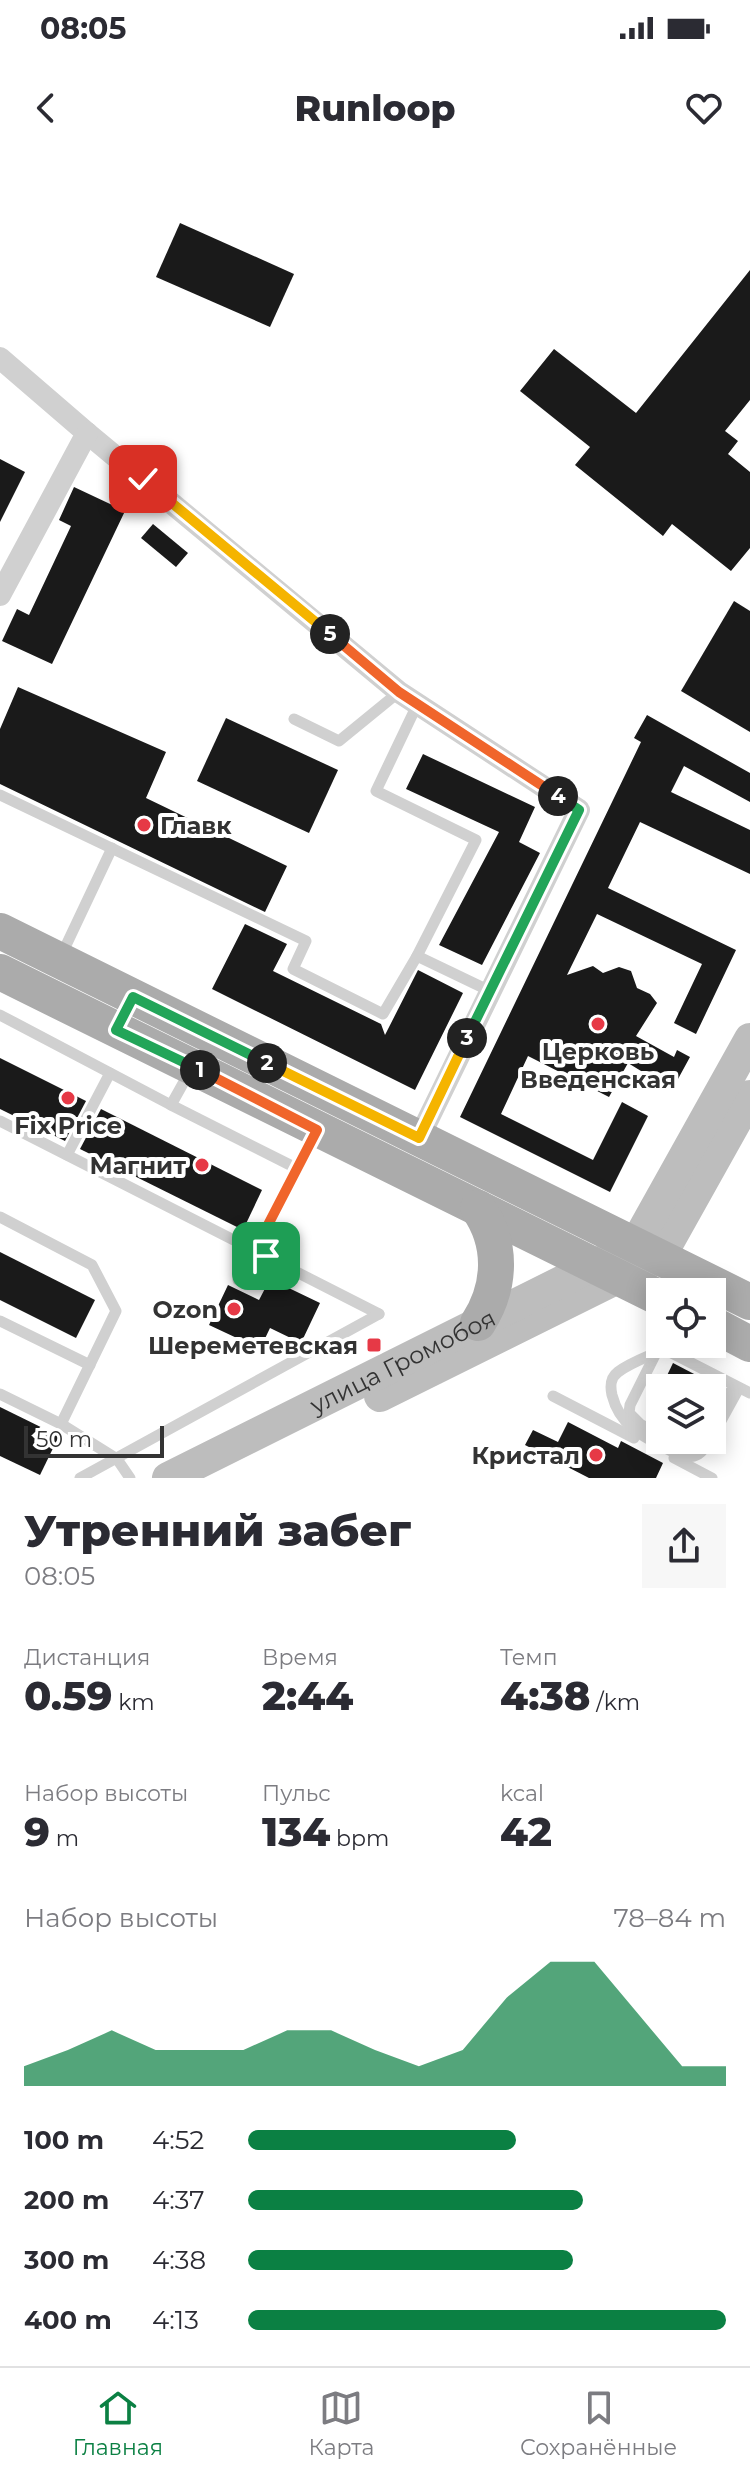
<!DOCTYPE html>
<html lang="ru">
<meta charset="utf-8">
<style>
:root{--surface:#fff;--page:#f7f7f7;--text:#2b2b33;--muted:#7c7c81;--line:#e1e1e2;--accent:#0b8043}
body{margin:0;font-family:Montserrat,sans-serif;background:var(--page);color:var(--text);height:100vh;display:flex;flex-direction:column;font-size:30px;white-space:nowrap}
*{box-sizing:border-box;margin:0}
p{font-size:26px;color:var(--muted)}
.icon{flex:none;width:44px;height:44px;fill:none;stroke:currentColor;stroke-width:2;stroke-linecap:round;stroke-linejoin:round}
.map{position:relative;height:1318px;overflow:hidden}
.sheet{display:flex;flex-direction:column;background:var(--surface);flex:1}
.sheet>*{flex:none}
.buttons{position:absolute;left:646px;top:1118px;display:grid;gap:16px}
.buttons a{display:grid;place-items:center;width:80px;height:80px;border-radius:0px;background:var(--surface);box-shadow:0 4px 20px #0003;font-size:40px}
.scale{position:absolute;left:24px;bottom:20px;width:140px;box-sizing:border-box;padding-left:8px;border:4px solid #333;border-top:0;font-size:22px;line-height:28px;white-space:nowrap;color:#333;-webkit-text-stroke:6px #fff;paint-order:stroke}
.pin{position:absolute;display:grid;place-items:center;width:68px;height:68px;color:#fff;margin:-34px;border-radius:16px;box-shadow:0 4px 12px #0006}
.km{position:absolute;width:40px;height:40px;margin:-20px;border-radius:50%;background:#222;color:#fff;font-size:22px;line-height:40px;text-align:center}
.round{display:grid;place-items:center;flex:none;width:84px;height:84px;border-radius:0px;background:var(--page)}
.head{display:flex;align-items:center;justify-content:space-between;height:136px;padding:0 24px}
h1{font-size:44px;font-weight:800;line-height:60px}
.metrics{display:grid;grid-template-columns:repeat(3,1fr);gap:12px;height:136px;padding:8px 24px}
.metrics div{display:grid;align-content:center}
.metrics b{font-size:40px;font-weight:800}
.metrics small{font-size:22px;font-weight:400}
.metrics p{font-size:22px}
.chart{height:224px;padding:16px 24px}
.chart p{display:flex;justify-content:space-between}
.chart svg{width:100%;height:144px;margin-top:8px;fill:var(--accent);opacity:.7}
ul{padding:0 24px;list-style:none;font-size:26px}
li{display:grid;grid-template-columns:128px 96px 1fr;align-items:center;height:60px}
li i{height:20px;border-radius:10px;background:var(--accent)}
.status{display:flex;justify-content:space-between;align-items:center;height:56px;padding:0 40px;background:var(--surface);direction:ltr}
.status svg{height:22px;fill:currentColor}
header{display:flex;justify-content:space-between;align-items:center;height:104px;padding:0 24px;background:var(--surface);font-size:36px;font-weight:800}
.menu{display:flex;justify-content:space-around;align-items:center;height:112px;border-top:2px solid var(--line);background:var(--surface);font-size:22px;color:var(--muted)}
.menu a{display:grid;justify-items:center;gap:4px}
.menu .on{color:var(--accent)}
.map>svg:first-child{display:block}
.building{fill:#1a1a1a}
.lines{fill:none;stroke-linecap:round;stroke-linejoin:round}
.lane{stroke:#d0d0d0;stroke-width:11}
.street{stroke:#d0d0d0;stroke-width:22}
.secondary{stroke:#bdbdbd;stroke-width:32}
.primary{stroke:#ababab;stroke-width:36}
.split-1-casing{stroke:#fff;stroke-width:16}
.split-2-casing{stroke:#fff;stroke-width:16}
.split-3-casing{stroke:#fff;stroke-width:16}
.split-4-casing{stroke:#fff;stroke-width:16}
.split-5-casing{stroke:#fff;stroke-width:16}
.split-6-casing{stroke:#fff;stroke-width:16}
.split-1{stroke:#f0652b;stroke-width:10}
.split-2{stroke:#22a559;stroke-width:10}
.split-3{stroke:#f5b400;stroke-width:10}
.split-4{stroke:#22a559;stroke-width:10}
.split-5{stroke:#f0652b;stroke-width:10}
.split-6{stroke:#f5b400;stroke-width:10}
.poi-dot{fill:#e63946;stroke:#fff;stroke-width:3}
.labels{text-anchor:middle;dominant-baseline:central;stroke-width:8;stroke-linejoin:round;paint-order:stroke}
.poi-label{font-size:24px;font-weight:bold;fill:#333;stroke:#fff;text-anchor:end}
.street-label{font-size:24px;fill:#333;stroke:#fff}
</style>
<div class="status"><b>08:05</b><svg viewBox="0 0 49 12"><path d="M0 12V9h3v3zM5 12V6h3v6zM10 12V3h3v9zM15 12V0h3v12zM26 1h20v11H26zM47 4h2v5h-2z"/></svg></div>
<header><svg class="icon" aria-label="back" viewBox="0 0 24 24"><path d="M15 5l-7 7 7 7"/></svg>Runloop<svg class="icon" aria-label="heart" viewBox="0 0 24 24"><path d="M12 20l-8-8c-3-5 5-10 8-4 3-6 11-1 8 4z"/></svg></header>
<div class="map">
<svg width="750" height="1318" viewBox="0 0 750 1318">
<rect width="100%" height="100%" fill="#fff"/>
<g class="building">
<path d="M180,63L294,114L270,167L156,117Z"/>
<path d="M750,110V240L725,271L738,281L728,294L750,312V388L731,411L672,364L663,376L575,305L590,287L520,231L554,189L636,253Z"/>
<path d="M0,299L25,312L0,362Z"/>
<path d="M74,327L125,351L52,504L2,481L17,449L29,455L71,366L59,360Z"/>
<path d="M153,364L188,393L176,407L141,378Z"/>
<path d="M734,441L750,451V572L681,531Z"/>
<path d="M18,527L166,592L146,638L287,706L265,752L0,624V569Z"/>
<path d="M647,555L750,613V642L684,606L671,632L750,670V714L640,662L608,728L736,790L696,874L674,863L702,804L597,754L567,815L593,806L603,813L619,807L631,811L637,828L650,834L657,843L636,876L674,897L677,890L690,897L672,930L628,903L609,937L528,896L501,954L593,1000L622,942L648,956L610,1032L460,957L641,582L634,578Z"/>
<path d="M226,558L338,610L309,673L197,621Z"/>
<path d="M423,594L535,647L519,682L540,693L482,805L439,785L499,672L406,629Z"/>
<path d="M245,764L287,784L273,811L381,864L385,875L418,810L463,833L415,930L212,829Z"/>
<path d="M0,898L86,941L65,981L0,949Z"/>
<path d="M101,949L262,1030L243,1070L80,989Z"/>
<path d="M0,1092L95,1140L76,1178L0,1140Z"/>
<path d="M270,1119L320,1143L301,1183L270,1168L260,1189L209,1165L228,1125L259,1140Z"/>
<path d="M673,1203L721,1228H661Z"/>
<path d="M0,1247L59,1276L40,1315L0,1296Z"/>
<path d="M568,1262L618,1288L621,1281L663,1303L656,1318H589L525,1285L533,1270L558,1282Z"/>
</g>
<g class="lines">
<g class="lane">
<path d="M294,559L339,581L399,532"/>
<path d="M0,635L306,781L293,809L383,854L417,796L490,831"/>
<path d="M61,796L112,688"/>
<path d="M417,796L476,680L376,631L417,545"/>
<path d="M0,855L171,945L190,911"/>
<path d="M171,945L298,1009"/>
<path d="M0,961L379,1154"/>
<path d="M67,995L110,913"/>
<path d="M0,1057L92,1105L116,1151L61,1264"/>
<path d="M238,1120L316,972"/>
<path d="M0,1161L90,1205"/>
<path d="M656,1193L630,1245L629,1253L640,1264L660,1275"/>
<path d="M0,1234L61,1264L117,1299L130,1318"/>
<path d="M553,1236L634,1278"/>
<path d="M712,1259L723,1236L739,1228"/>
<path d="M712,1277L739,1228"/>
<path d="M670,1280C683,1286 690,1291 701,1280"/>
<path d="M710,1280C703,1293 696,1299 681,1296C651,1280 621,1271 612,1235C610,1226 610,1218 618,1212C631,1202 650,1196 664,1189L750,1233"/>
<path d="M674,1298L712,1318"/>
<path d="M80,1318L379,1154"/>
</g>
<g class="street">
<path d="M0,198L87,273L399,532L579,650L419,978"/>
<path d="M0,435L87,273"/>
</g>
<g class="secondary">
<path d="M380,1236L660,1097L750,936"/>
<path id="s1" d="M168,1318L635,1085L750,879"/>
</g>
<g class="primary">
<path d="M0,771L750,1142"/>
<path d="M0,812L660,1138"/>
<path d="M478,1163C501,1127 503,1084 478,1048"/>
<path d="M712,1164L750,1184"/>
</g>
</g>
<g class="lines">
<defs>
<path id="split-1" d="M200,910L317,970L255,1090L266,1096"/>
<path id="split-2" d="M200,910L116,870L133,837L267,903"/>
<path id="split-3" d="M267,903L419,978L467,878"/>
<path id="split-4" d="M467,878L579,650L558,636"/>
<path id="split-5" d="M330,474L399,532L558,636"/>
<path id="split-6" d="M143,319L330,474"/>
</defs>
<use href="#split-1" class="split-1-casing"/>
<use href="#split-2" class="split-2-casing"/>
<use href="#split-3" class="split-3-casing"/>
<use href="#split-4" class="split-4-casing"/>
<use href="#split-5" class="split-5-casing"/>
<use href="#split-6" class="split-6-casing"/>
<use href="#split-1" class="split-1"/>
<use href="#split-2" class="split-2"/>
<use href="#split-3" class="split-3"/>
<use href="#split-4" class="split-4"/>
<use href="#split-5" class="split-5"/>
<use href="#split-6" class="split-6"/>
</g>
<g class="poi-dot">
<circle cx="144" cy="665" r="8"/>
<circle cx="598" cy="864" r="8"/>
<circle cx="68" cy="938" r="8"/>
<circle cx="202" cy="1005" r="8"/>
<circle cx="234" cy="1149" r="8"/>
<rect x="366" y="1177" width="16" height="16" rx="4"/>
<circle cx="596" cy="1295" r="8"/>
</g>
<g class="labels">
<g class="poi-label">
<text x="160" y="665" text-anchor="start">Главк</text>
<text x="598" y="891" text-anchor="middle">Церковь<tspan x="598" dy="28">Введенская</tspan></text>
<text x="68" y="965" text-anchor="middle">Fix Price</text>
<text x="186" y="1005">Магнит</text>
<text x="218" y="1149">Ozon</text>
<text x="358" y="1185">Шереметевская</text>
<text x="580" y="1295">Кристал</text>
</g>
<g class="street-label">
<text stroke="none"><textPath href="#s1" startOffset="262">улица Громобоя</textPath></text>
</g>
</g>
</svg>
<div class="buttons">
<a><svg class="icon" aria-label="locate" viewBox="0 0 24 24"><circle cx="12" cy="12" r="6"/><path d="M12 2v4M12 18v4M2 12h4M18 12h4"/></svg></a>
<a><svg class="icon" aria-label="layers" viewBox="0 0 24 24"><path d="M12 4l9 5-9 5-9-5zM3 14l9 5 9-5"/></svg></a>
</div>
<div class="scale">50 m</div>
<div class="pin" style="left:266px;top:1096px;background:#1e9e55"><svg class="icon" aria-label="arrive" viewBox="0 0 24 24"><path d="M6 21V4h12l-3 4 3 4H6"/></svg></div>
<div class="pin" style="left:143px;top:319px;background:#d93025"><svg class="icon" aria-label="check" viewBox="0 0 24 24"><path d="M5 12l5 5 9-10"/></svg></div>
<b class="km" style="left:200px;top:910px">1</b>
<b class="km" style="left:267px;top:903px">2</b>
<b class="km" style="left:467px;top:878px">3</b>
<b class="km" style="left:558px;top:636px">4</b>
<b class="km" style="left:330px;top:474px">5</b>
</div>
<section class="sheet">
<div class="head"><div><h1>Утренний забег</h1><p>08:05</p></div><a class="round"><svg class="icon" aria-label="share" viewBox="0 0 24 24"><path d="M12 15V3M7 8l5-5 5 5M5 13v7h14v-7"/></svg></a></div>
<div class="metrics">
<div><p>Дистанция</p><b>0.59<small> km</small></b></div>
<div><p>Время</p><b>2:44</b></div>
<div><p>Темп</p><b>4:38<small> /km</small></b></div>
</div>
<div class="metrics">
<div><p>Набор высоты</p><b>9<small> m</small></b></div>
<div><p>Пульс</p><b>134<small> bpm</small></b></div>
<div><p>kcal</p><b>42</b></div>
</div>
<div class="chart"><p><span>Набор высоты</span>78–84 m</p>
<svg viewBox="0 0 160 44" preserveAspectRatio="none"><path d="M0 44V38L10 33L20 27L30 33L40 33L50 33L60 27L70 27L80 33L90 38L100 33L110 17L120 6L130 6L140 22L150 38L160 38V44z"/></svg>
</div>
<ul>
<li><b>100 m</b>4:52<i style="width:56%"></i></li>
<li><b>200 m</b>4:37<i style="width:70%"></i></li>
<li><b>300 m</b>4:38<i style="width:68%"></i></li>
<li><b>400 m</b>4:13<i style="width:100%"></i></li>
</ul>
</section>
<nav class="menu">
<a class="on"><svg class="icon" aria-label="home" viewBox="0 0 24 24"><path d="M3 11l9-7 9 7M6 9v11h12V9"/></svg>Главная</a>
<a><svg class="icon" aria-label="map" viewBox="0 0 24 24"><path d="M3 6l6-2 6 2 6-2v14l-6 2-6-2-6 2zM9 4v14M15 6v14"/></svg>Карта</a>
<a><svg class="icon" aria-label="saved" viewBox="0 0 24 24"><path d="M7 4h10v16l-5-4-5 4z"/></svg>Сохранённые</a>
</nav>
